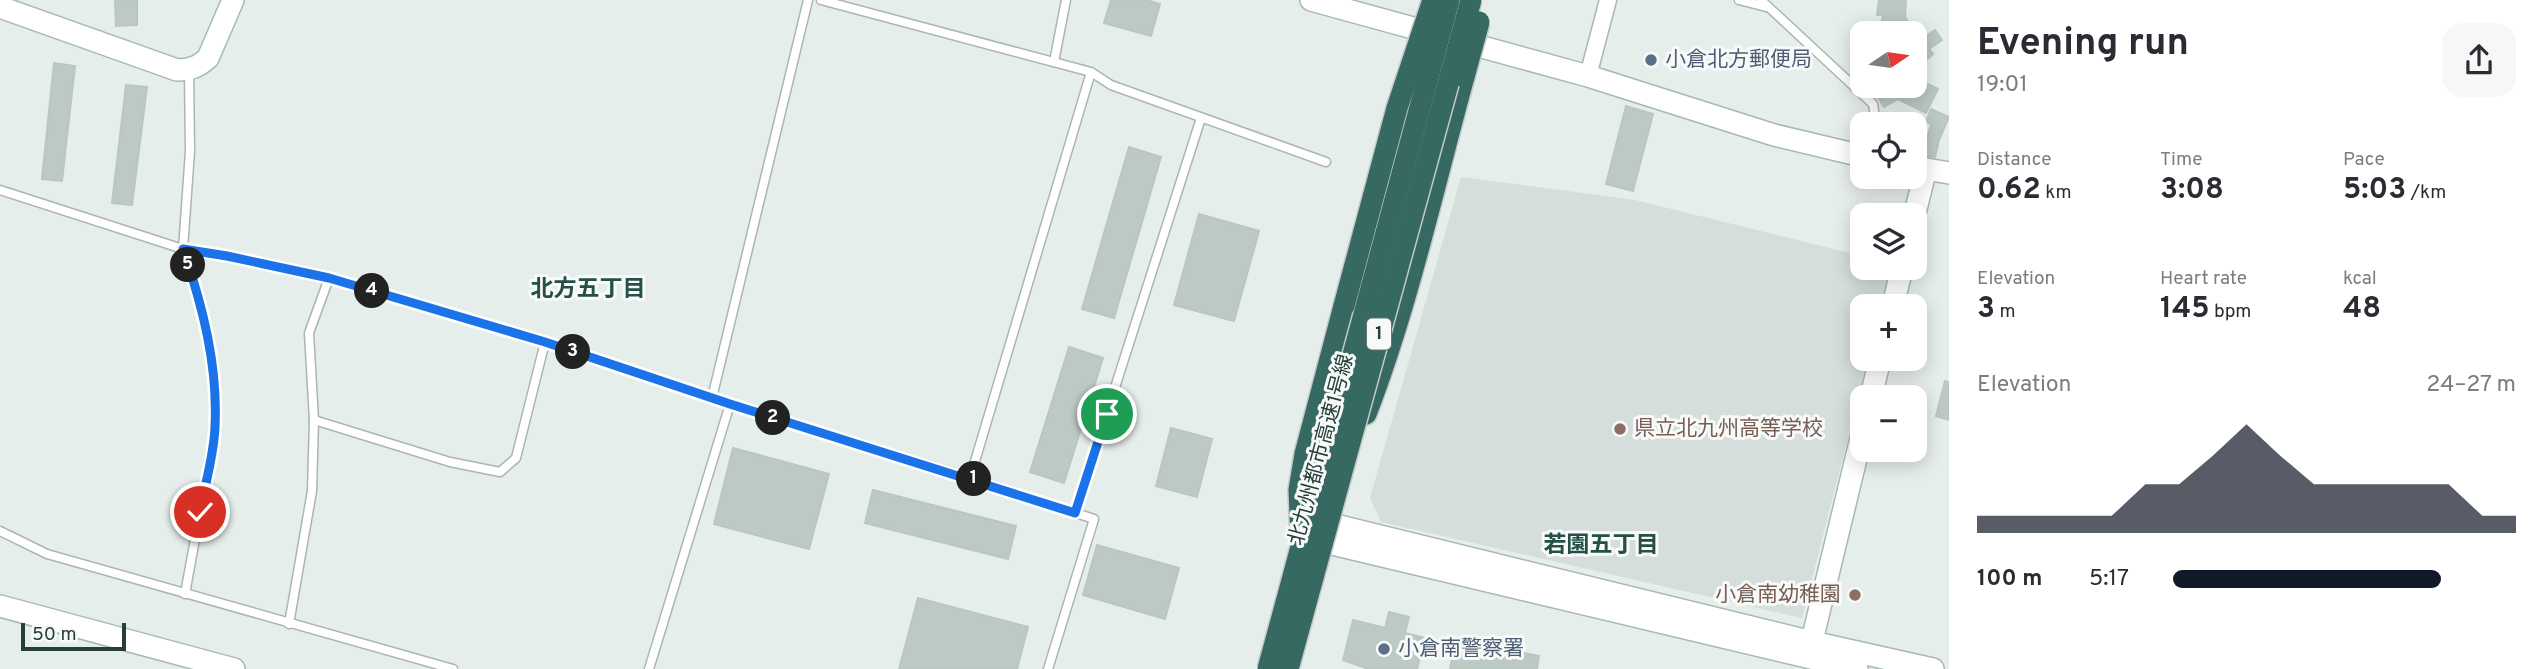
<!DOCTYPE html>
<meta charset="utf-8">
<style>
:root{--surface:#fff;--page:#f7f7f7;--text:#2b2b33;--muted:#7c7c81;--accent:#111827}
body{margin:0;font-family:Overpass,"Noto Sans JP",sans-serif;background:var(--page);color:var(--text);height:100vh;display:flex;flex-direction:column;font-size:26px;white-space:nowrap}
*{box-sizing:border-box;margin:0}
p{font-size:23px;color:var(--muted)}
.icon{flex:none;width:38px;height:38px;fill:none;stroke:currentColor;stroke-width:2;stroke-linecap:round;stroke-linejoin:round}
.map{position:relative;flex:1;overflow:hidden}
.sheet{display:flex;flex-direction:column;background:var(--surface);width:595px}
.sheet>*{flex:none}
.needle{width:46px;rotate:77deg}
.controls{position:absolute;left:1850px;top:21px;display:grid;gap:14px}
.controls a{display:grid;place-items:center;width:77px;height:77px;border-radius:14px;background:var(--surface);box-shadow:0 4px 18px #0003;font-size:35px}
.scale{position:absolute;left:21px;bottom:18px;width:105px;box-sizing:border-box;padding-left:7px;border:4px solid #273f3a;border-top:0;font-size:19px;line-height:24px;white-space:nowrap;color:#273f3a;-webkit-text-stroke:5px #f7faf9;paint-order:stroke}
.pin{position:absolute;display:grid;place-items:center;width:60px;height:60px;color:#fff;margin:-30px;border:4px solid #fff;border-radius:50%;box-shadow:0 2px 7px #0007}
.km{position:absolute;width:35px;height:35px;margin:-18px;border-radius:50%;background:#222;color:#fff;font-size:19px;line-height:35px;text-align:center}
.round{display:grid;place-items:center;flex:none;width:74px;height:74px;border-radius:21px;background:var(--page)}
.overview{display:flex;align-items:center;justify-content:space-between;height:119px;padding:0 28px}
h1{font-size:38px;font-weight:700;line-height:52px}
.metrics{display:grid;grid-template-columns:repeat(3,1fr);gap:10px;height:119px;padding:7px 28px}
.metrics div{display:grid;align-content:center}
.metrics b{font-size:30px;font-weight:700}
.metrics small{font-size:19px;font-weight:400}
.metrics p{font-size:19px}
.chart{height:196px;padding:14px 28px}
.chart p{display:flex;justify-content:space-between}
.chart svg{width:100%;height:126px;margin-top:7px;fill:var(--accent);opacity:.7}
ul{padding:0 28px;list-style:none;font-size:23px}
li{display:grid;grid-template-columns:112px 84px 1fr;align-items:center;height:52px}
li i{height:18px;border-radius:9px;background:var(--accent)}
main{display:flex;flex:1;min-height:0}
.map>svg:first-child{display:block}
.built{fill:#d5deda}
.building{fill:#bcc9c4;stroke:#b9c7c2;stroke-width:2}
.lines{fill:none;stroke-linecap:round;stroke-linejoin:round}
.lane-casing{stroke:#a9b6b2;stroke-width:11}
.street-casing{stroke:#a9b6b2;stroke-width:19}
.secondary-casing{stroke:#a6b9b3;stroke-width:24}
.highway-casing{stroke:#c3c9c8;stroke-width:24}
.lane{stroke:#fff;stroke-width:8}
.street{stroke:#fff;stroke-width:16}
.secondary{stroke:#fff;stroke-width:21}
.highway{stroke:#356961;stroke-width:21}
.highway-bridge-casing{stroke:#c3c9c8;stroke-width:24;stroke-linecap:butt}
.highway-bridge{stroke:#356961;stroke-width:21}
.route-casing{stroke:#fff;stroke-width:14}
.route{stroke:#1a73e8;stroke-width:9}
.service-dot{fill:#5c6f8a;stroke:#f7faf9;stroke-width:2.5}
.education-dot{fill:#8d6e63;stroke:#f7faf9;stroke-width:2.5}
.labels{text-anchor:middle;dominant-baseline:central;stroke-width:6;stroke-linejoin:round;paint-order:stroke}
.shield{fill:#f7faf9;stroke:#657773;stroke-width:2}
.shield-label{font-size:19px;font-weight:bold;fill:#273f3a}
.service-label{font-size:21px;fill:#4e5e75;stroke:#f7faf9;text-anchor:start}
.education-label{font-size:21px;fill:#785e54;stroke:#f7faf9;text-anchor:start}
.street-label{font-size:21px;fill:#273f3a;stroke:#f7faf9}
.neighbourhood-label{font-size:23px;font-weight:bold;fill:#245047;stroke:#f7faf9}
</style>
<main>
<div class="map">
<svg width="1949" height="669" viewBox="0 0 1949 669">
<rect width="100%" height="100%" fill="#e6eeeb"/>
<path class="built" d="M1461,177L1635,200L1862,256V268H1892L1882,306H1862V359H1868L1802,618L1381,522L1370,498Z"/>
<g class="building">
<path d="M115,0H137V25L116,26Z"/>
<path d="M1111,0H1146L1160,4L1151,36L1104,23Z"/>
<path d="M1879,0H1906L1905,17L1914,31L1881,26L1883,15H1877Z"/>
<path d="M1935,30L1942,40L1929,49L1933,54L1914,71V31L1921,39Z"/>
<path d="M54,63L75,66L62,181L42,179Z"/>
<path d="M1914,77L1938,89L1926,113L1898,99L1884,107L1876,94L1892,86H1914Z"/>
<path d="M126,85L147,87L132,205L112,203Z"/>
<path d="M1626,106L1653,114L1633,191L1606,184Z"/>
<path d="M1931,109L1949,117L1939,140L1935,157L1923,155L1931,124L1926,122Z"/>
<path d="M1129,147L1161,157L1114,318L1082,309Z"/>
<path d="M1199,214L1259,231L1234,321L1174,305Z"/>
<path d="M1069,347L1103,358L1064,483L1030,472Z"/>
<path d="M1945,381L1949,382V420L1936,416Z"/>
<path d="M1171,428L1212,439L1197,497L1156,486Z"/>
<path d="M733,448L829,474L809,549L714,524Z"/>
<path d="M873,490L1016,526L1008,559L865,523Z"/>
<path d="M1097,545L1179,568L1165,619L1083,595Z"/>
<path d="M918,598L1028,627L1017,669H899Z"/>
<path d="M1389,612L1409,617L1405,633L1425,638L1417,669H1369L1343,660L1353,620L1385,628Z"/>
<path d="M1492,647L1539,656L1537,669H1450L1454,648L1490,655Z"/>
</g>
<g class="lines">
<defs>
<g id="lane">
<path d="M821,0L1091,72L1111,85L1326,162"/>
<path d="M1739,0L1766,7"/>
<path d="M1761,0L1873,104L1876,124"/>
<path d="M1054,62L1066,0"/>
<path d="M0,190L183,249L227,256L329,278L545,342L730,404L970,478L1094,519L1048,669"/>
<path d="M712,398L808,0"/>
<path d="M314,420L450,462L500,472L516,458L545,342"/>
<path d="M970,478L1091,72"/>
<path d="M1075,513L1201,118"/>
<path d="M0,531L47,554L453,669"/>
<path d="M185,594L215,429L213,361L196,288L183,249L190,151L189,70"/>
<path d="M289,624L312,491L314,420L309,333L329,278"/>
<path d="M649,669L730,404"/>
</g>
<path id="street" d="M1588,76L1608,0"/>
<g id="secondary">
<path d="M1311,0L1588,76L1774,135L1862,156"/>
<path d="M0,7L177,70C190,70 198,67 208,58L233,0"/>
<path d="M1914,167L1949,173"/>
<path d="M1914,217L1926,169"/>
<path d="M1893,306L1902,268"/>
<path d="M1871,397L1880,359"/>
<path d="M1311,519L1812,642L1933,669"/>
<path d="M1307,538L1857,669"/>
<path d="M0,606L234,669"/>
<path d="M1809,653L1862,434"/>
</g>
<g id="highway">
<path d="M1366,414C1408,305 1433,189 1464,77"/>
<path d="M1301,537L1299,490L1305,454L1344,306"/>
</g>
</defs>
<use href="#lane" class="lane-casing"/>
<use href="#street" class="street-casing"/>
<use href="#secondary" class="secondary-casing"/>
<use href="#highway" class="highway-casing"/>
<use href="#lane" class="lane"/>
<use href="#street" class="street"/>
<use href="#secondary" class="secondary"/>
<use href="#highway" class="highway"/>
<defs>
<g id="highway-bridge">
<path d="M1464,77L1479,22"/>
<path d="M1344,306L1397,108L1433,0"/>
<path d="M1268,669L1449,0"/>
<path d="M1288,669L1471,0"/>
</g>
</defs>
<use href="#highway-bridge" class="highway-bridge-casing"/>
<use href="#highway-bridge" class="highway-bridge"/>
</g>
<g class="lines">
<defs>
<path id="route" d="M200,512C205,484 214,455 215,427C218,366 203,307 183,249L227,256L329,278L545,342L730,404L1075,513L1107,414"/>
</defs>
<use href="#route" class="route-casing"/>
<use href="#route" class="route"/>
</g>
<g class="service-dot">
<circle cx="1651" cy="60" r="7"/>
<circle cx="1384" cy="649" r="7"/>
</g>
<g class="education-dot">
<circle cx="1620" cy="429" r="7"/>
<circle cx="1855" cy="595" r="7"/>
</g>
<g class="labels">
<rect class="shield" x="1367" y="318.5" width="24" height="31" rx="5"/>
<g class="shield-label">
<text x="1379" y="334">1</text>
</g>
<g class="service-label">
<text x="1665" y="60">小倉北方郵便局</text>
<text x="1398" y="649">小倉南警察署</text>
</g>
<g class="education-label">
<text x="1634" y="429">県立北九州高等学校</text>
<text x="1841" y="595" text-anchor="end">小倉南幼稚園</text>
</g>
<g class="street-label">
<text transform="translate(1322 450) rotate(-75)">北九州都市高速1号線</text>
</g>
<g class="neighbourhood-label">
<text x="588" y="290">北方五丁目</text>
<text x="1601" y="546">若園五丁目</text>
</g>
</g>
</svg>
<div class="controls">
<a><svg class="needle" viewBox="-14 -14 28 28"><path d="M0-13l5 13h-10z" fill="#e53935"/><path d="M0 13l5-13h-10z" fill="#7c7c81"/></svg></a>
<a><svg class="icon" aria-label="locate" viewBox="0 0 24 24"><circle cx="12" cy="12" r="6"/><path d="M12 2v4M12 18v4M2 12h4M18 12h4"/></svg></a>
<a><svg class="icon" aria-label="layers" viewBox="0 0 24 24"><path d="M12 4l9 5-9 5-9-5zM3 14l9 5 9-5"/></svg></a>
<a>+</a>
<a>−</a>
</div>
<div class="scale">50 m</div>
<div class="pin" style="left:1107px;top:414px;background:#1e9e55"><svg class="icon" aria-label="arrive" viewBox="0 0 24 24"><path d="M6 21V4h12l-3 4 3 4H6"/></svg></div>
<div class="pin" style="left:200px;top:512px;background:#d93025"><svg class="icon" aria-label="check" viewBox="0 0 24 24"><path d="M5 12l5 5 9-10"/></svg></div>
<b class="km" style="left:974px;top:479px">1</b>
<b class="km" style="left:773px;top:418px">2</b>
<b class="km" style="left:573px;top:352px">3</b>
<b class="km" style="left:372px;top:291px">4</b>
<b class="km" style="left:188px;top:265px">5</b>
</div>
<section class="sheet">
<div class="overview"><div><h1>Evening run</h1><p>19:01</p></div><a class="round"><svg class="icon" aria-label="share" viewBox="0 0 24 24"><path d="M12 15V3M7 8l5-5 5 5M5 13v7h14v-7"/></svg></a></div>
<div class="metrics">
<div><p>Distance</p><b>0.62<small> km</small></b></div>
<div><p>Time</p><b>3:08</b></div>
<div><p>Pace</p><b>5:03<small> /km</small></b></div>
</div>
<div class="metrics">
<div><p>Elevation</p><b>3<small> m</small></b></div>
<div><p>Heart rate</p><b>145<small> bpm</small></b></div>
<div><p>kcal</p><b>48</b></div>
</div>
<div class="chart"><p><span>Elevation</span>24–27 m</p>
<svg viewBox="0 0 160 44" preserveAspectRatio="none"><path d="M0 44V38L10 38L20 38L30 38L40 38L50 27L60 27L70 17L80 6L90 17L100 27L110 27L120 27L130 27L140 27L150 38L160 38V44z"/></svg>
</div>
<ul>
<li><b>100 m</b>5:17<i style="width:78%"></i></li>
</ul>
</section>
</main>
